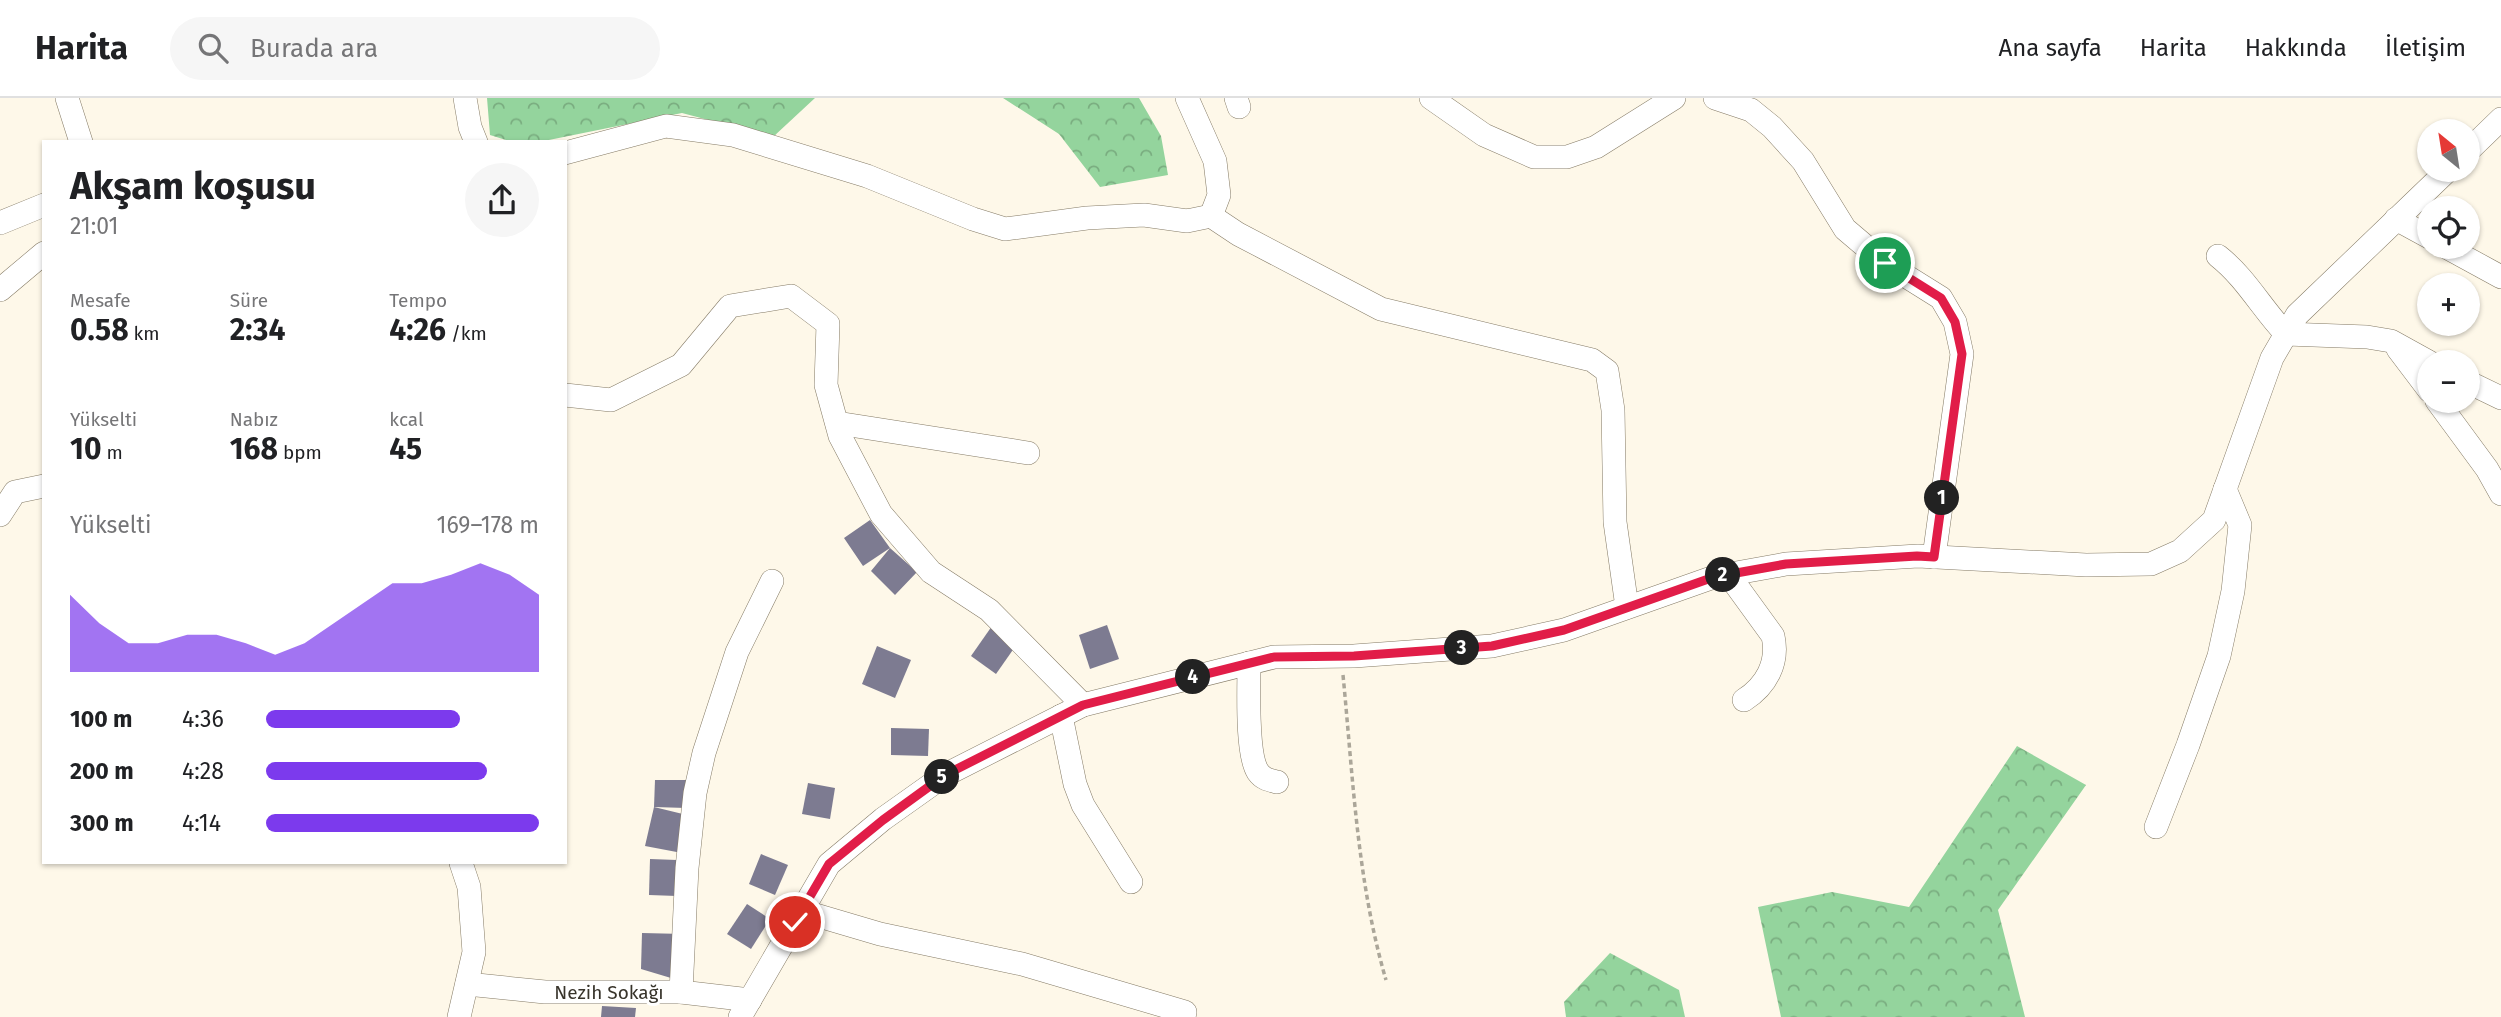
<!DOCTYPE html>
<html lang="tr">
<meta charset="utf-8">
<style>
:root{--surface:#fff;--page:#f6f6f6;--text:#202124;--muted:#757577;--line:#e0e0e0;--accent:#7c3aed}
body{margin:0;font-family:"Fira Sans",sans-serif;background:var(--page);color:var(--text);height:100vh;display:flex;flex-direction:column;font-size:26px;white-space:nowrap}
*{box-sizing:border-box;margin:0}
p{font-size:23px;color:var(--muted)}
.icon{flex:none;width:38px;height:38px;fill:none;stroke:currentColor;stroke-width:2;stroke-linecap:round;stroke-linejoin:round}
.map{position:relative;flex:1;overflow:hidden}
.drawer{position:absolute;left:42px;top:42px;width:525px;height:724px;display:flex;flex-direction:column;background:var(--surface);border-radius:0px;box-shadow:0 2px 5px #0004}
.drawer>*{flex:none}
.needle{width:46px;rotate:330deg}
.controls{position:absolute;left:2417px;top:21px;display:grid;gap:14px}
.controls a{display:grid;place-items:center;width:63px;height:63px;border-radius:50%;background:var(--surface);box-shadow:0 2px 5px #0004;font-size:35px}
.pin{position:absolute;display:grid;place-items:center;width:60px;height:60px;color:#fff;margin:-30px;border:4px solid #fff;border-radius:50%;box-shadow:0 2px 7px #0007}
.km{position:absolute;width:35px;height:35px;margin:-18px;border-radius:50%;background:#222;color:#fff;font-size:19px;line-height:35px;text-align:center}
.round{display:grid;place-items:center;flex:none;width:74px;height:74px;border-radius:37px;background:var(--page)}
.headline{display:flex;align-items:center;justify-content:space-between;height:119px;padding:0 28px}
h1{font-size:38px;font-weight:700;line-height:52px}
.metrics{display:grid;grid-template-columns:repeat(3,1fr);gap:10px;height:119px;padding:7px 28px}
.metrics div{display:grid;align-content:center}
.metrics b{font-size:30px;font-weight:700}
.metrics small{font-size:19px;font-weight:400}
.metrics p{font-size:19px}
.chart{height:196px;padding:14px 28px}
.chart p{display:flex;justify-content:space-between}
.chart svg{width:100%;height:126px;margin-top:7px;fill:var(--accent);opacity:.7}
ul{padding:0 28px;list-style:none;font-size:23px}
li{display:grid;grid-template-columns:112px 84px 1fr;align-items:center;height:52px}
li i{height:18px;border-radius:9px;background:var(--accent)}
header{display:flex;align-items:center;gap:42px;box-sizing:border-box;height:98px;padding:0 35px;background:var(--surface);border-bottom:2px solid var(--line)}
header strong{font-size:33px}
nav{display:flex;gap:38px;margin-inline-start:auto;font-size:24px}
.search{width:490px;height:63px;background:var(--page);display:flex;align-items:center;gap:18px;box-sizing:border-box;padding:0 24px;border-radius:38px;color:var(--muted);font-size:26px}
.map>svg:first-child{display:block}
.forest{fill:url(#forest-crowns)}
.building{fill:#7d7b91}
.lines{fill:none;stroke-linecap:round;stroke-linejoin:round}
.minor-casing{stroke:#857b66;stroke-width:24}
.path{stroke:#aba699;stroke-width:3.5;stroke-dasharray:5 3.5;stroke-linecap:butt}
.minor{stroke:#fff;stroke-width:23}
.route-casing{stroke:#fff;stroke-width:14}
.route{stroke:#e11d48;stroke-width:9}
.labels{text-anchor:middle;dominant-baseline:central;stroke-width:6;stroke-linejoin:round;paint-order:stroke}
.street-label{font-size:19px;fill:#38342b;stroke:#fff}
</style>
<header>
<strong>Harita</strong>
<div class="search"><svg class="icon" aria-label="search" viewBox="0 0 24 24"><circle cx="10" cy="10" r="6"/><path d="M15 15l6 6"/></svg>Burada ara</div>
<nav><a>Ana sayfa</a><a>Harita</a><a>Hakkında</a><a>İletişim</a></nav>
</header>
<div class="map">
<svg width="2501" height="919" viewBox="0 0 2501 919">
<defs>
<pattern id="forest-crowns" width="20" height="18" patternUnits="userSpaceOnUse" patternTransform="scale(1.75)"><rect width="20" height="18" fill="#94d49d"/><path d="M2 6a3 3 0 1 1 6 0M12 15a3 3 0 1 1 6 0" fill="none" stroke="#7aad80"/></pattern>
</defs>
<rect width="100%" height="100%" fill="#fef8e9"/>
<g class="forest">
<path d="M487,0H815L773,39L682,15L539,44H512L490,37Z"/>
<path d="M1003,0H1139L1161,38L1168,77L1100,89L1059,36Z"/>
<path d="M2017,648L2086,687L1998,812L2025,919H1781L1758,809L1832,794L1909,809Z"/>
<path d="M1610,855L1679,892L1685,919H1566L1564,904Z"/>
</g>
<g class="building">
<path d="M870,422L890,450L917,474L895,497L871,473L890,450L863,468L844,440Z"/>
<path d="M1107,527L1119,561L1090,571L1079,537Z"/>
<path d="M992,528L1017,546L996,576L971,558Z"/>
<path d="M877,548L911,562L895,600L862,586Z"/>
<path d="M891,630L929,631L928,658L891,657Z"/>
<path d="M655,682H686V710L654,709Z"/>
<path d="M808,685L835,690L830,721L802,716Z"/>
<path d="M654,709L691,718L682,755L645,748Z"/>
<path d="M761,756L788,767L775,797L749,786Z"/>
<path d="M650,761L677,762V798L649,797Z"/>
<path d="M747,806L770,821L751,851L727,836Z"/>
<path d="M642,835L684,836L671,880L641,871Z"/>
<path d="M602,908L636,910L635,919H601Z"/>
</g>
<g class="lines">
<defs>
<g id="minor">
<path d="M67,0L81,44"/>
<path d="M465,0L470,29L476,44"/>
<path d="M1187,0L1215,63L1219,97L1211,118"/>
<path d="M1236,0L1239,9"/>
<path d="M1431,0L1484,37L1534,59H1567L1596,49L1674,0"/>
<path d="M1715,0L1751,12L1772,29L1803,63L1845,131L1885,165L1941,200L1955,224L1962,256L1934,459"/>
<path d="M2468,53L2501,21"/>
<path d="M565,55L666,28L733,37L867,78L973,121L1005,131L1087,120L1144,117L1187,123L1211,118L1238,136L1381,211L1592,262L1607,273L1613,312L1615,424L1627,509"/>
<path d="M2396,121L2429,139"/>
<path d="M0,125L44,107"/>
<path d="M2446,149L2501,179"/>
<path d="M2218,158C2246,180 2262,211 2286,236L2367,239L2391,243L2429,264"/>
<path d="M0,192L44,155"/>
<path d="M2398,251L2429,292"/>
<path d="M2468,284L2501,300"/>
<path d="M565,297L611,302L681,267L730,208L791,198L828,226L826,287L840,338L881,416L931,474L989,512L1083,607"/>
<path d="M2437,303L2487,371L2501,396"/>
<path d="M837,325L1028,355"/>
<path d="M0,417L15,394L44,388"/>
<path d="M1728,476L1773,538C1779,565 1766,588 1744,602"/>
<path d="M1249,565C1249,590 1246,656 1258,674C1263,681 1269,682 1277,684"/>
<path d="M1061,618L1075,686L1083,707L1131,784"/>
<path d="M2156,729L2188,647L2219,558L2233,493L2240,427L2225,391"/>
<path d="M802,813L880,836L1022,866L1185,914L1184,919"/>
<path d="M467,886L545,894H681L750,902"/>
<path d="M681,894L687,770L695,695L704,655L737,554L772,483"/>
<path d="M459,919L474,854L469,789L461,765"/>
<path d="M740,919L829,766L883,721L945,677L1083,607L1274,559L1354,558L1492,548L1564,532L1714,479L1786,466L1918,458L2086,467L2151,466L2180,453L2214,422L2272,260L2297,217L2448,72"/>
</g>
</defs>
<use href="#minor" class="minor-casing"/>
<path class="path" d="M1343,577C1353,679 1357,783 1386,882"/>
<use href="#minor" class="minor"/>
</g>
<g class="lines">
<defs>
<path id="route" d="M795,824L829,766L883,722L945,677L1083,607L1274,559L1354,558L1492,548L1564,532L1714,479L1786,466L1917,458L1934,459L1962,256L1955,224L1941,200L1885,165"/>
</defs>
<use href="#route" class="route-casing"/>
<use href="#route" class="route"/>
</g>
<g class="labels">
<g class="street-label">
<text x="609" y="894">Nezih Sokağı</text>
</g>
</g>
</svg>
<div class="controls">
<a><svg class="needle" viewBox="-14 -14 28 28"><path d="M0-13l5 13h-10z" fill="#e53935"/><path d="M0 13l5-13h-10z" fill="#757577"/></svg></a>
<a><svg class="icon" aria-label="locate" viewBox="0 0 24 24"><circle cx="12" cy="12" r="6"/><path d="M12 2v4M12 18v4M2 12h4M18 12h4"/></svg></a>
<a>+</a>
<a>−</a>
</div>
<div class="pin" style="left:1885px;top:165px;background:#1e9e55"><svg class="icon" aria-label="arrive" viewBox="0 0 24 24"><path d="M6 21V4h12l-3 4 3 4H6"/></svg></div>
<div class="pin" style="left:795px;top:824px;background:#d93025"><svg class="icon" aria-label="check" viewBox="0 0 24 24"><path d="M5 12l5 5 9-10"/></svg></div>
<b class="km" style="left:1942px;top:400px">1</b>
<b class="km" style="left:1723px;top:477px">2</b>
<b class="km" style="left:1462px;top:550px">3</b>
<b class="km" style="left:1193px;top:579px">4</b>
<b class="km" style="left:942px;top:679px">5</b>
<section class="drawer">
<div class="headline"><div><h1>Akşam koşusu</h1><p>21:01</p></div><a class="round"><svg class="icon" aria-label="share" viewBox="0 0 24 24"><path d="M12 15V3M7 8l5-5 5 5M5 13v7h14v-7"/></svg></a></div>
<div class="metrics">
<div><p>Mesafe</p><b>0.58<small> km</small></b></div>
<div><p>Süre</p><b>2:34</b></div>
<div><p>Tempo</p><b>4:26<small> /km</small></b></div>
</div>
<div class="metrics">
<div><p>Yükselti</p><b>10<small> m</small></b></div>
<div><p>Nabız</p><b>168<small> bpm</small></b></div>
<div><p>kcal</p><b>45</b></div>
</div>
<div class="chart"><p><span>Yükselti</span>169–178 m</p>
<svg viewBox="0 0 160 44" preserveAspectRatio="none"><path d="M0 44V17L10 27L20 34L30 34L40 31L50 31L60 34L70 38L80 34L90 27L100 20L110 13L120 13L130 10L140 6L150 10L160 17V44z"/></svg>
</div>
<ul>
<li><b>100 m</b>4:36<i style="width:71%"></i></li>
<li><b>200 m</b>4:28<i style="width:81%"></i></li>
<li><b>300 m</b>4:14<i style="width:100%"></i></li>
</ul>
</section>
</div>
